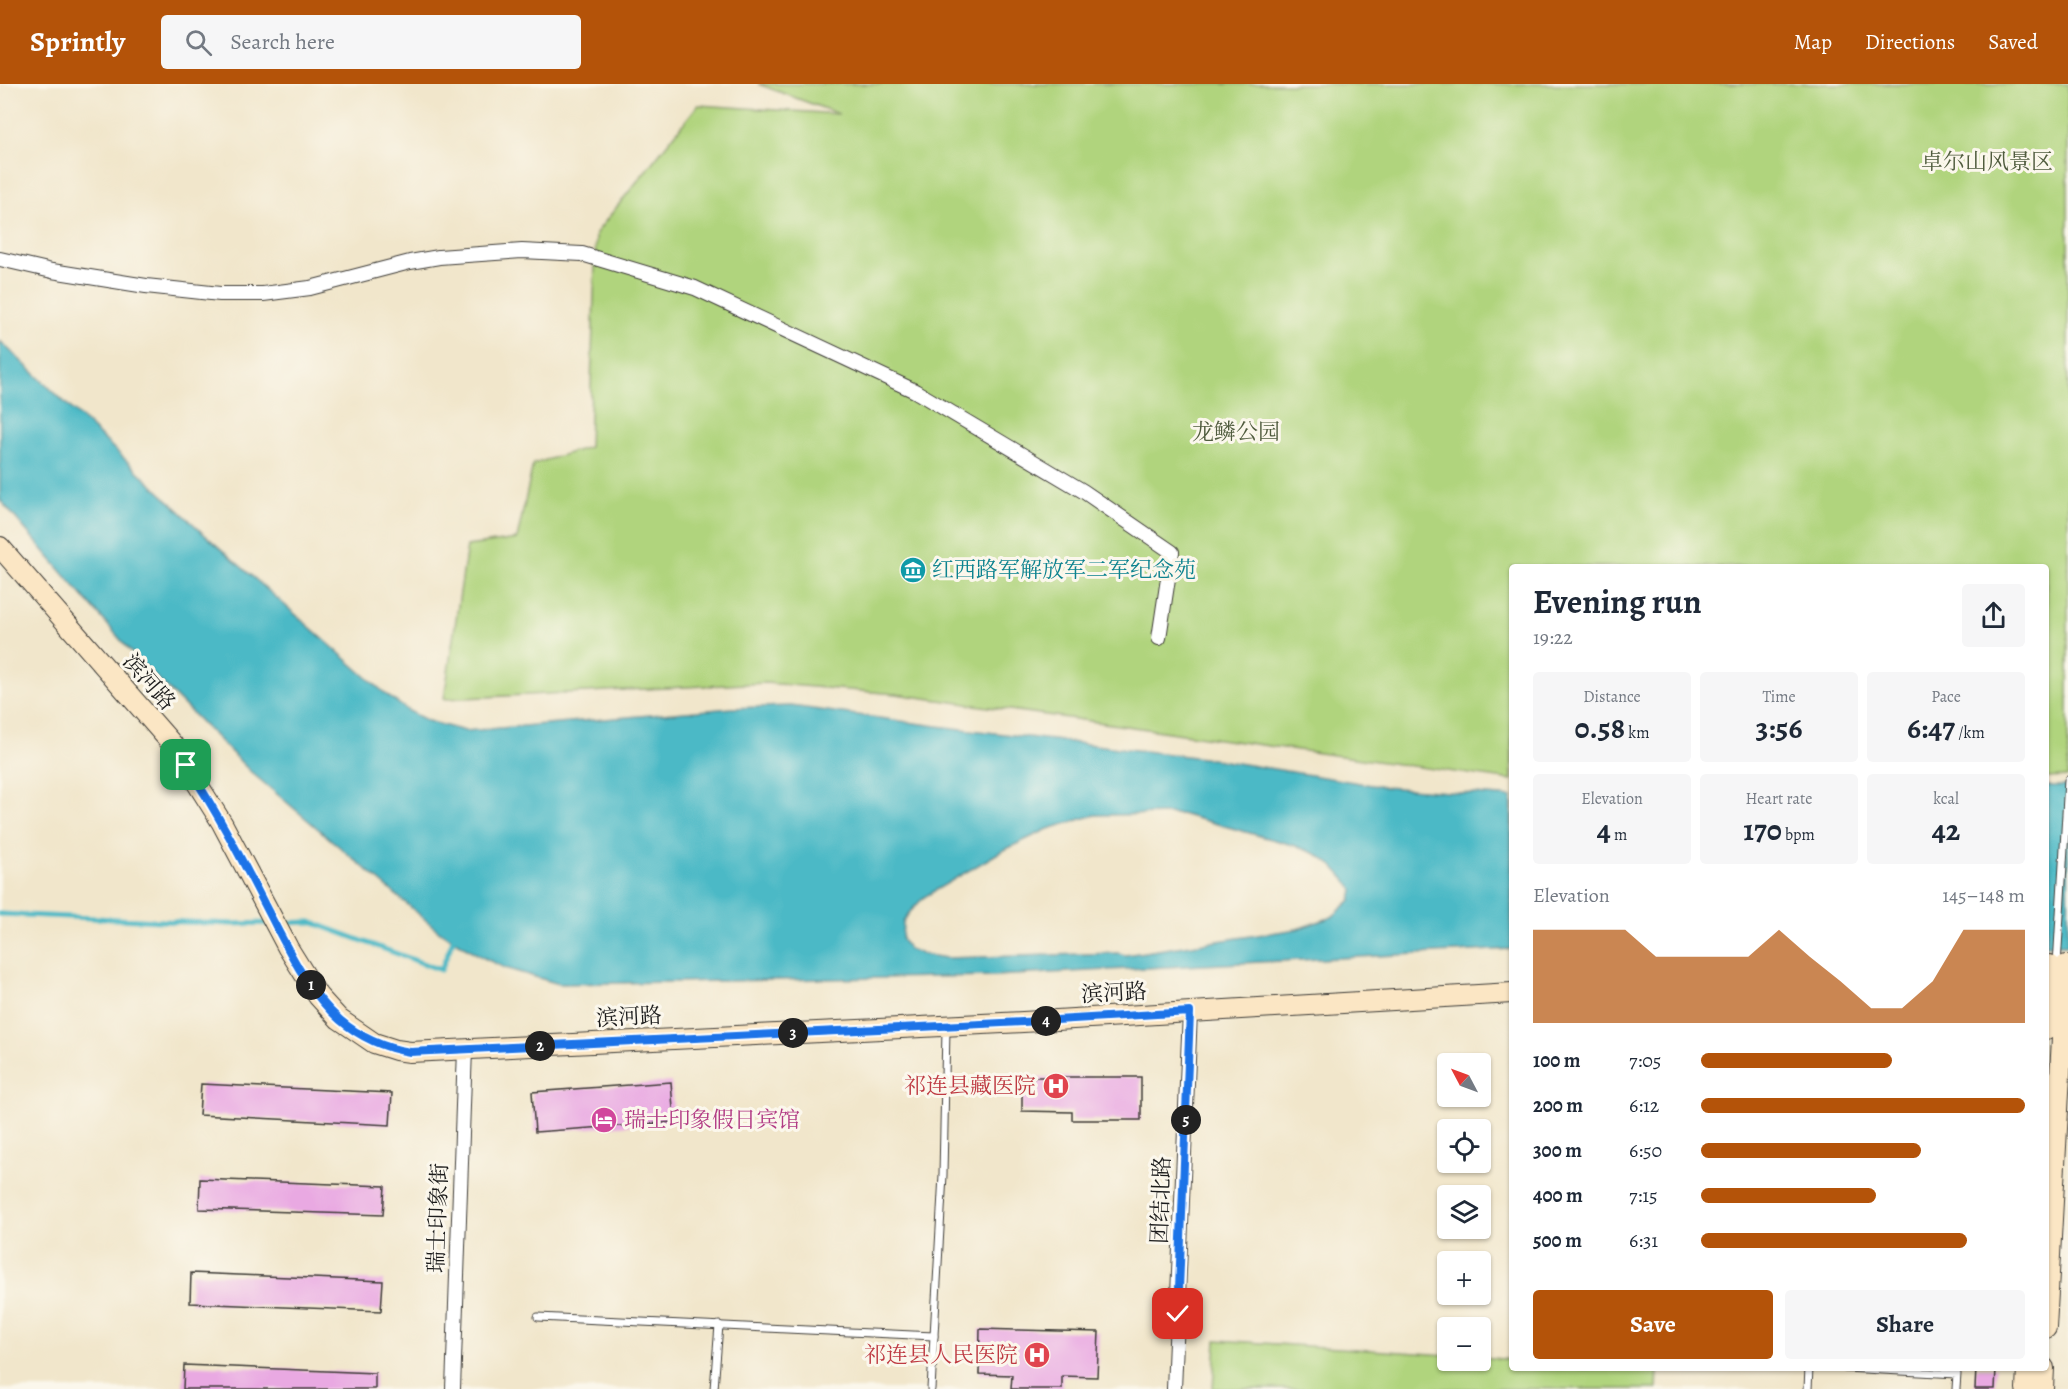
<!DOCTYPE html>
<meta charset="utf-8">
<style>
:root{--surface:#fff;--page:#f6f6f7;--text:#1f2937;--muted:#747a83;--accent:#b45309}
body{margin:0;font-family:Alegreya,"Noto Serif SC",serif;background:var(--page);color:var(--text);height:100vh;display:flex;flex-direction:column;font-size:22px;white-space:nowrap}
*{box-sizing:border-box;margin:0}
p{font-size:20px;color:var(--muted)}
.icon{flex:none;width:33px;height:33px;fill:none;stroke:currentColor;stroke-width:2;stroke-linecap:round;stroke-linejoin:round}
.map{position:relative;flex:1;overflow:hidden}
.sheet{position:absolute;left:1509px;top:480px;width:540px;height:807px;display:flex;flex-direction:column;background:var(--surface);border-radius:6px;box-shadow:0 2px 4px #0004}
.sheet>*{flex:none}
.needle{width:39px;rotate:311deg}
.tools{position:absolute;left:1437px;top:969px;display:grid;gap:12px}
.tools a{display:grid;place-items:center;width:54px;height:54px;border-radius:6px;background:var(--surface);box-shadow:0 2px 4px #0004;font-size:30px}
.pin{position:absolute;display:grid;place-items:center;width:51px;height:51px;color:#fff;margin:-26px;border-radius:12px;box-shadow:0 3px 9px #0006}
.km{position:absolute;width:30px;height:30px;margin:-15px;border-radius:50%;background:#222;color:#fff;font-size:16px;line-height:30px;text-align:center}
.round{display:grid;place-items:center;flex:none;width:63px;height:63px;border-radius:6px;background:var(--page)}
.head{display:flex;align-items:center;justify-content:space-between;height:102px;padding:0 24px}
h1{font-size:33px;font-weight:700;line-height:45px}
.metrics{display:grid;grid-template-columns:repeat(3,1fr);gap:9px;height:102px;padding:6px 24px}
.metrics div{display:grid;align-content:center;border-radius:6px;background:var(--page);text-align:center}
.metrics b{font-size:30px;font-weight:700}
.metrics small{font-size:16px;font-weight:400}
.metrics p{font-size:16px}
.chart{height:168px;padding:12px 24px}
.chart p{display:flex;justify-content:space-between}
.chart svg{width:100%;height:108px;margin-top:6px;fill:var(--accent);opacity:.7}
.primary-button{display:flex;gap:12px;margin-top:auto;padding:12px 24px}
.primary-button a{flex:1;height:69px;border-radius:6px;background:var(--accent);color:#fff;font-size:24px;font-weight:700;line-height:69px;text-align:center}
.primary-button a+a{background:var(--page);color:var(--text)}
ul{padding:0 24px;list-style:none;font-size:20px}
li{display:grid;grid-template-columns:96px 72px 1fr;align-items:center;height:45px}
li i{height:15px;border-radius:8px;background:var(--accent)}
header{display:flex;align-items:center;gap:36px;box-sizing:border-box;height:84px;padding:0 30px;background:var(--accent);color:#fff}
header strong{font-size:28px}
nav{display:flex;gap:33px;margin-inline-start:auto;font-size:21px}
.search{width:420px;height:54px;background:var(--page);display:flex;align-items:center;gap:15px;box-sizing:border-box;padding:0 21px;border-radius:6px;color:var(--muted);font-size:22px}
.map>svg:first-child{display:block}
.green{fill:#b0d47d;stroke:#66784c;stroke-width:1.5}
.water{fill:#4cb9c6;stroke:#346a71;stroke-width:1.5;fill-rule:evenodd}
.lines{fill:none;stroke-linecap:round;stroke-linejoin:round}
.stream{stroke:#4cb9c6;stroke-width:5}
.building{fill:#e9a9e2}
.lane-casing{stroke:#3c3a36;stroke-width:9}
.street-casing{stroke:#3c3a36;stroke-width:16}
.secondary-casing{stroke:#3c3a36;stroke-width:22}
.lane{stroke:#fff;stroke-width:7}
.street{stroke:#fff;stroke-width:14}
.secondary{stroke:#fbe6c4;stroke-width:20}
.route-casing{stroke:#fff;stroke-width:12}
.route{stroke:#1a73e8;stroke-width:8}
.labels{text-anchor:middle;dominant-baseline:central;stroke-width:6;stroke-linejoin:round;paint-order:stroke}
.park-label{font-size:22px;fill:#505c3e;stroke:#fbf7ec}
.culture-label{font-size:22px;fill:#0d838f;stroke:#fbf7ec;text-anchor:start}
.street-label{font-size:22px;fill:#1c1c1c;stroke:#fbf7ec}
.health-label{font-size:22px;fill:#be3a42;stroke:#fbf7ec;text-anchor:end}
.hotel-label{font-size:22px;fill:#b23c85;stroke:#fbf7ec;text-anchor:start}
</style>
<header>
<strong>Sprintly</strong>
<div class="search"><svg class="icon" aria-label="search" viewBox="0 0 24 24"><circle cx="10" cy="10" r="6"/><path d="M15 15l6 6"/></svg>Search here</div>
<nav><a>Map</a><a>Directions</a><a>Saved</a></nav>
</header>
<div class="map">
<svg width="2068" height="1305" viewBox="0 0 2068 1305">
<rect width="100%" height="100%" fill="#fbf7ec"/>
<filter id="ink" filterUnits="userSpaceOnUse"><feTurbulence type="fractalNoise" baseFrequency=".0167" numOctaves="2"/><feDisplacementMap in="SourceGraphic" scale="12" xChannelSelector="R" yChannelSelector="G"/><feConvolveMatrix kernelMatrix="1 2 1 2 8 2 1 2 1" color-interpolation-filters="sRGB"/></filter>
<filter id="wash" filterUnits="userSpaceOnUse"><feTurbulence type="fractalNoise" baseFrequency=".008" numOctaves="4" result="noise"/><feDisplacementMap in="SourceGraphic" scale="24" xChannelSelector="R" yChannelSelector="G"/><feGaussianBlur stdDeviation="1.35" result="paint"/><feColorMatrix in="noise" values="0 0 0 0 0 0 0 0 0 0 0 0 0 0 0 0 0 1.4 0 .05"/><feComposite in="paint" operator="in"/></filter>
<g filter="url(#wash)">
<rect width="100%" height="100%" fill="#f1e6cb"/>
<g class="green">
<path d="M758,0H2068V693L2046,694V483H1512V696L896,610L766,599L444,615L467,462L517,455L533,380L589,363L596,149L698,21L839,30Z"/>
<path d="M1216,1256L1447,1271L1448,1276H1480L1481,1273L1512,1276V1284L1658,1285L1657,1305H1213Z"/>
</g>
<g class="water">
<path d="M0,257L204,450L388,612L409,627L428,637L465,647L732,624L791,622L937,642L1219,676L1384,703L1512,713V865L994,892L559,900L505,884L482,873L440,848L251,688L132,569L0,416ZM1181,730L1293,761L1316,770L1333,782L1351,802L1353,807L1351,816L1332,833L1297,845L1125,871L1119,869L946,874L922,870L909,865L902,856L903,838L909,829L924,813L1000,768L1048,745L1095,731Z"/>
<rect x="2046" y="702" width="22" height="159"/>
</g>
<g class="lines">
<g class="stream">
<path d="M0,830L232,840L271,839"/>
<path d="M280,839L311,838L441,886L455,851"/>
</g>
</g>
<g id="blocks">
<g class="building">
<path d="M1022,993H1141V1036H1072V1028L1022,1027Z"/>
<path d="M671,998L674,1038L535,1048L532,1008Z"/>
<path d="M201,1000L392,1009L390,1041L199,1031Z"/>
<path d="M200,1095L385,1102L383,1131L199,1125Z"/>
<path d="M191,1189L383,1197L381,1227L190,1219Z"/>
<path d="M980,1245L1099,1248L1097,1293L1062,1292V1305H1011L1012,1291L979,1290Z"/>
<path d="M184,1281L375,1289V1305H183Z"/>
<path d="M1976,1284H1996L1995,1305H1975Z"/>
</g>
</g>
</g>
<g filter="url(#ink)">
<use href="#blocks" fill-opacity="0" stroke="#3c3a36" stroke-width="1.5"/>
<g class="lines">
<defs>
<g id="lane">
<path d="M2057,881L2068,696"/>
<path d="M538,1233L934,1252"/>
<path d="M1845,1284L1957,1290L1956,1305"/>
<path d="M714,1305L719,1241"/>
<path d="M931,1305L943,1091L946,945"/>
<path d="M1808,1305L1809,1284"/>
</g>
<g id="street">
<path d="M0,175L52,187L146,202L220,210H263L310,204L410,178L439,173L522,167L582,170L695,204L915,307L1083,407L1172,468L1159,554"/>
<path d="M453,1305L465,965"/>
<path d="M1174,1305L1190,928"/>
</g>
<g id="secondary">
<path d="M0,463L173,661L222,739L288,864L318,912L339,935L374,959L396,966L410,968L1023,938L1512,909"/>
<path d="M2046,946L2050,881"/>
<path d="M2046,1244L2066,881"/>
<path d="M2026,1305L2027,1284"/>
<path d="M2043,1305L2044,1284"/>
</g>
</defs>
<use href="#lane" class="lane-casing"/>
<use href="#street" class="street-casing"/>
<use href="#secondary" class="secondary-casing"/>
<use href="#lane" class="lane"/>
<use href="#street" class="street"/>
<use href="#secondary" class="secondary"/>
</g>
</g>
<g class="lines" filter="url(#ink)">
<defs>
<path id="route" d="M186,681C217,727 242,776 267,825C287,863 307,907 340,936C360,953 384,964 410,968L1023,938L1190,928L1178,1230"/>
</defs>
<use href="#route" class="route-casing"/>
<use href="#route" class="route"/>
</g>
<defs>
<symbol id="museum-disc" viewBox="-11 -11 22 22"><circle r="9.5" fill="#0f9aa8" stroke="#fbf7ec"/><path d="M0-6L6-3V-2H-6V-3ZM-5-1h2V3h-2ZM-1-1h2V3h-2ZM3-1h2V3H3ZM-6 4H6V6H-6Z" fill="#fff"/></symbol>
<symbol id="hospital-disc" viewBox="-11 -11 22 22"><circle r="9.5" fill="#e0444e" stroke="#fbf7ec"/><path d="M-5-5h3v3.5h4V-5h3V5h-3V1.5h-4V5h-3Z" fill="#fff"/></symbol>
<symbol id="hotel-disc" viewBox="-11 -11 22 22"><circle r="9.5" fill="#d1479c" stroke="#fbf7ec"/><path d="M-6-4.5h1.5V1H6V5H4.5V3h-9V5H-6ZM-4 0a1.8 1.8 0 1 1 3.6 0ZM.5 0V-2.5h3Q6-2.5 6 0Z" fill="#fff"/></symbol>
</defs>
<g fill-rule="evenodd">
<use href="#museum-disc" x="898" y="471" width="30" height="30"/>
<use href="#hospital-disc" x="1041" y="987" width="30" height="30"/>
<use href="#hotel-disc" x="589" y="1021" width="30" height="30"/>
<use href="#hospital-disc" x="1022" y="1256" width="30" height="30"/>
</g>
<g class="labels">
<g class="park-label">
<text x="1987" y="78">卓尔山风景区</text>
<text x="1236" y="348">龙鳞公园</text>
</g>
<g class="culture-label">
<text x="932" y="486">红西路军解放军二军纪念苑</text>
</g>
<g class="street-label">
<text transform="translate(149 598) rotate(49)">滨河路</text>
<text transform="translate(1114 909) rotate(-3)">滨河路</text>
<text transform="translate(629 933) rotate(-3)">滨河路</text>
<text transform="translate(1161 1116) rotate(-88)">团结北路</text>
<text transform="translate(438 1134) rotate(-88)">瑞士印象街</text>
</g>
<g class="health-label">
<text x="1036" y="1002">祁连县藏医院</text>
<text x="1018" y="1271">祁连县人民医院</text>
</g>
<g class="hotel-label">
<text x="624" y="1036">瑞士印象假日宾馆</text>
</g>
</g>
</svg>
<div class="tools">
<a><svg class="needle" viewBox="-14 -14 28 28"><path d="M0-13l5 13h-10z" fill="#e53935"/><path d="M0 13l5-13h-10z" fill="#747a83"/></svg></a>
<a><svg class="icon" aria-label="locate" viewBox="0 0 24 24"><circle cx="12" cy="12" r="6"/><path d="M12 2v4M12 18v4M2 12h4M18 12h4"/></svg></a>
<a><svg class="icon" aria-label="layers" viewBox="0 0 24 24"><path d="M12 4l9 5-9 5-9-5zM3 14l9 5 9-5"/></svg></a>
<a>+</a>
<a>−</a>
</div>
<div class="pin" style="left:186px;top:681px;background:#1e9e55"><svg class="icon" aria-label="arrive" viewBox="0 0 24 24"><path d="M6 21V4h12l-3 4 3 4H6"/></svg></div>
<div class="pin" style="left:1178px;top:1230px;background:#d93025"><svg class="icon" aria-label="check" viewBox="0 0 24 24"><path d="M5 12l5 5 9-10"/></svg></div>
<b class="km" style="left:311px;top:901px">1</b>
<b class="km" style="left:540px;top:962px">2</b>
<b class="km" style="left:793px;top:949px">3</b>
<b class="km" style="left:1046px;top:937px">4</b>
<b class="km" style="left:1186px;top:1036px">5</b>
<section class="sheet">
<div class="head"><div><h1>Evening run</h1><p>19:22</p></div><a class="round"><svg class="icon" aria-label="share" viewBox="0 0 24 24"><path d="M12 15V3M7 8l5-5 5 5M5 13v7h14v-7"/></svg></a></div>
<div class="metrics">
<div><p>Distance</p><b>0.58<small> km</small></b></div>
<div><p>Time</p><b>3:56</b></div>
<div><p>Pace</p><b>6:47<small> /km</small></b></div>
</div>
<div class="metrics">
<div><p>Elevation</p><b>4<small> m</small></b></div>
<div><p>Heart rate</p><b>170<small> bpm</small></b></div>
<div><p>kcal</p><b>42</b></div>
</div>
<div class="chart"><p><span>Elevation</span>145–148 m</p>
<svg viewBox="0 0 160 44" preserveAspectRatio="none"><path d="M0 44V6L10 6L20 6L30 6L40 17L50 17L60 17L70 17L80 6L90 17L100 27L110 38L120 38L130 27L140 6L150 6L160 6V44z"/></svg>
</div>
<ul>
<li><b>100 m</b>7:05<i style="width:59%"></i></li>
<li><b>200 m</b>6:12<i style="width:100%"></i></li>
<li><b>300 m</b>6:50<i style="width:68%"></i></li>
<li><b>400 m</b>7:15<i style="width:54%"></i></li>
<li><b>500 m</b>6:31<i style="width:82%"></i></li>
</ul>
<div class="primary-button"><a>Save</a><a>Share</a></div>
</section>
</div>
